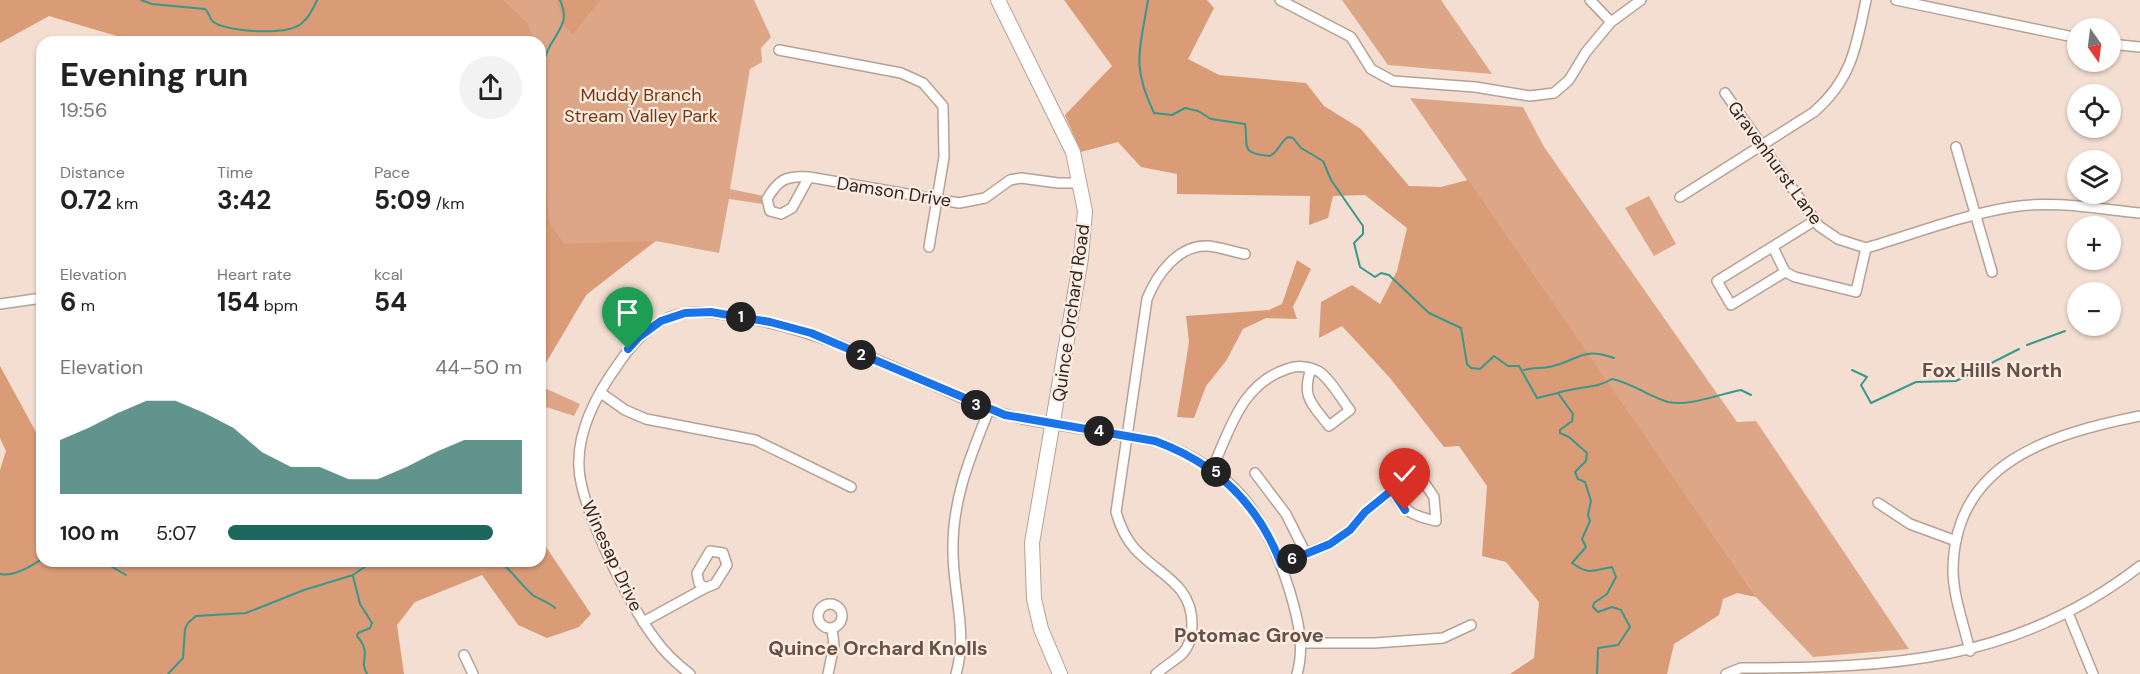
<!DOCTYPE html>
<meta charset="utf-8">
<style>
:root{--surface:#fff;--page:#f2f2f2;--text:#222;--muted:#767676;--accent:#1e675e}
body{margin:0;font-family:"DM Sans",sans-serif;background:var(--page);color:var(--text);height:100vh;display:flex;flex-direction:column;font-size:22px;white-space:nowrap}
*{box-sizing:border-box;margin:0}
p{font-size:20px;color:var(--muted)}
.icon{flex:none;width:33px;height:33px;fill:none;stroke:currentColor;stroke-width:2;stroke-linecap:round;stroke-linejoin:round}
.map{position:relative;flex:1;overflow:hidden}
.drawer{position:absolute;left:36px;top:36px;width:510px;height:531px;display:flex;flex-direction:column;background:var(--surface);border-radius:18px;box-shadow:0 2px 4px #0004}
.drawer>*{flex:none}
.needle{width:39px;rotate:166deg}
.tools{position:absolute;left:2067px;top:18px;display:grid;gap:12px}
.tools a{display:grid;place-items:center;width:54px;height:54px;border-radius:50%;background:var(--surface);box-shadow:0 2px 4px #0004;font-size:30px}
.pin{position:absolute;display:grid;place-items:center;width:51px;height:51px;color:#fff;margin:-62px -26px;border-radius:50% 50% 50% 0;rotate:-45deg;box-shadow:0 0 6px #0007}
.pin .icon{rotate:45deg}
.km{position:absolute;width:30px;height:30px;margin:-15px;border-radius:50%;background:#222;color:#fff;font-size:16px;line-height:30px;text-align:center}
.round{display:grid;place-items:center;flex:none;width:63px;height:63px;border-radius:32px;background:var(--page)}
.overview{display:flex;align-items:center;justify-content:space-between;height:102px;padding:0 24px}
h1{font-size:33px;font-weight:700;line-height:45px}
.metrics{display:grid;grid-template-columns:repeat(3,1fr);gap:9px;height:102px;padding:6px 24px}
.metrics div{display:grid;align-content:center}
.metrics b{font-size:26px;font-weight:700}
.metrics small{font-size:16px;font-weight:400}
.metrics p{font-size:16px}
.chart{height:168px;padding:12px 24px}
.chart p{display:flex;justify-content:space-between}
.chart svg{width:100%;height:108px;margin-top:6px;fill:var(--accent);opacity:.7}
ul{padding:0 24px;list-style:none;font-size:20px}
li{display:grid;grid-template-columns:96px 72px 1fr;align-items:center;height:45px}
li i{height:15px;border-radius:8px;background:var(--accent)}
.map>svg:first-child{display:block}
.green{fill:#dda687}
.forest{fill:#da9b77}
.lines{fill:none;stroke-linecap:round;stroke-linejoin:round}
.stream{stroke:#39988c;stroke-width:2}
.street-casing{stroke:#b6a195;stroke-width:12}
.secondary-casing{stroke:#b6a195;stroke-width:16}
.street{stroke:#fff;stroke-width:9}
.secondary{stroke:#fff;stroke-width:14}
.route-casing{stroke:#fff;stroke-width:12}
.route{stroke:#1a73e8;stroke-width:8}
.labels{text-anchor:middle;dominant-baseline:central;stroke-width:4.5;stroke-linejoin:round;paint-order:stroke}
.park-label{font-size:18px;fill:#71370e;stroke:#feece2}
.street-label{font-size:18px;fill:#2f2723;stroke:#feece2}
.neighbourhood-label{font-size:20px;font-weight:bold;fill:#645147;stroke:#feece2}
</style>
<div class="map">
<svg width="2140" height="674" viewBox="0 0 2140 674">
<rect width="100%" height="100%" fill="#f4ded2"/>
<g class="green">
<path d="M122,0H754L771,37L761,48L762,62L750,69L730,189L764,196L763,204L729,199L719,253L656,241L587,294L540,367V42H167Z"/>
<path d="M1342,0H1441L1492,74L1388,65Z"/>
<path d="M1410,98L1523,107L1544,147L1737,422L1756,421L1909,649L1813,657L1756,597Z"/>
<path d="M1649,196L1676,244L1654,256L1625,208Z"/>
<path d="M540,386L580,404L574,416L540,405Z"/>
</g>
<g class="forest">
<path d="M0,0H503L527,23L535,42H137L49,16L0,43Z"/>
<path d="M557,0H600L573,34L564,26Z"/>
<path d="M1064,0H1207L1214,8L1188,59L1219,75L1306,83L1324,106L1361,129L1409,186L1441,187L1468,180L1756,597L1737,593L1723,599L1719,615L1674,644L1667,674H1510L1534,658L1539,602L1506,562L1482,556L1487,486L1459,446L1444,447L1390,378L1342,326L1319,338L1321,302L1352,285L1380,304L1397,271L1407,228L1365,195L1333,196L1328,218L1309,225L1310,196L1177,194V174L1141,167L1118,142L1081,152L1065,115L1112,66Z"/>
<path d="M540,155H543L549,222L564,244L654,241L586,295L540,373Z"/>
<path d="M1297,260L1311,269L1293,307L1297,319L1266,318L1243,329L1226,361L1206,386L1194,418L1177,417L1189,342L1186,316L1269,310L1282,304Z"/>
<path d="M0,366L42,443V561H540V538L591,614L579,627L547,638L518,625L482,575L415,602L397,625L404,674H0V470L6,451L0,438Z"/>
</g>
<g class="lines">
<g class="stream">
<path d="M141,0L152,4L205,9C210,13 209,20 215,23C231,32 288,36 302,23C308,18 314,7 317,0"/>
<path d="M1148,0C1140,50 1131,65 1154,113L1172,115L1185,108L1198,111L1211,119L1245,124C1249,146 1238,153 1270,156C1279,151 1280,142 1288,137L1293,138L1301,148L1323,161L1331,180L1363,226V234L1354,243L1360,267L1375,277L1381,273L1389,275L1429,313L1461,328L1467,364L1471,368L1480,369L1494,356L1508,366H1519L1537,398L1558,393L1573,414L1572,421L1560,430V433L1569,437L1587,453L1586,461L1575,472L1578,479L1585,482L1591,501L1588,515L1590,521L1582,539L1586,547L1572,563C1590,576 1593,570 1612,567L1616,577L1607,594L1594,603L1593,607L1598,612L1612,607L1621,610L1630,627L1618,645L1598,648L1597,674"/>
<path d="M540,75C543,64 545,54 551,44C561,27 569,20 560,0"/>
<path d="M2027,345L2065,331"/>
<path d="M1524,370C1534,367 1544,369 1553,366C1581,359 1581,347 1614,358"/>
<path d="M1852,370L1867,377L1861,385L1871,403L1916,382L1956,381L2019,349"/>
<path d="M1558,393C1577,386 1596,389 1612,379C1632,383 1648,396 1668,402C1689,407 1719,394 1741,390L1751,395"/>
<path d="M67,561H79"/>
<path d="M102,561L126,575"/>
<path d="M499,561C513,571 521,586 534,596C541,600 549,602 555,608"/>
<path d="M0,574C14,577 31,566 42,559"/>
<path d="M353,576L360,604L372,623L370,628L358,633L357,636C373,655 358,658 367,674"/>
<path d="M168,674L183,658L185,629L188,623L196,616L246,613L304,590L353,575L373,561"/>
</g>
<defs>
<g id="street">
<path d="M1280,0L1351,37L1371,69L1393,81L1475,87L1530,96L1554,93L1569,80L1586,52L1611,22L1641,0"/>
<path d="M1590,0L1611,22"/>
<path d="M1896,0L2078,38"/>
<path d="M2110,44L2140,47"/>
<path d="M779,50L901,73L923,83L943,106L944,157L929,247"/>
<path d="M1725,93L1819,226L1838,239L1866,248C1914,234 1962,215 2012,207C2053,200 2098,209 2140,213"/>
<path d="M1956,147L1992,272"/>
<path d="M809,177L792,208L781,214L770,211L767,199C778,180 786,175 809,177L959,203L985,198L1010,180L1021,178L1058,183H1081"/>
<path d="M1680,197L1814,112C1852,79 1856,47 1866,0"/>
<path d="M1773,247L1785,272L1795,277L1856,292L1866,248"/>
<path d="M1785,272L1731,305L1717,281L1814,221"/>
<path d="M0,304L42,298"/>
<path d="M601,393L625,410L646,419L755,440L851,487"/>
<path d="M1212,469C1230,430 1241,384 1287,369C1296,365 1308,366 1318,371C1330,378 1341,399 1350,410L1329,426C1312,404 1301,397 1311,369"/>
<path d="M1255,473L1286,514L1306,554"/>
<path d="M1878,503L1910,524L1956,541"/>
<path d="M710,551L723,553L727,565L715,584L705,588L699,583L697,573Z"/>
<path d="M1281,563L1330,544L1350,530L1365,512L1392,490L1419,475L1434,497L1436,521C1410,515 1407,513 1392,490"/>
<circle cx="830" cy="616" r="12"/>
<path d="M2068,613L2093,674"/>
<path d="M643,622L705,588"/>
<path d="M1301,643H1375L1443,638L1471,625"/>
<path d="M1970,651C1964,625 1953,596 1953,570C1954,461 2052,434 2140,416"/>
<path d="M464,655L473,674"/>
<path d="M690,674C677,664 665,653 655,639C630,606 580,507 579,467C577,430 598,392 619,363C635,339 656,317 686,313C704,310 722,314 740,317C828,331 908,375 989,410L1023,419L1155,441C1234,469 1266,514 1290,592C1298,619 1305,647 1297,674"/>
<path d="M828,674L834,645L832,629"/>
<path d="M956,674C968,632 953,593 953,551C952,500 970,457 989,410"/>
<path d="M1156,674C1164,667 1174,661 1182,654C1190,646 1192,635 1192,624C1192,584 1159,575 1135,549C1125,538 1120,526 1116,512L1147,299C1156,276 1178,244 1208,246C1220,247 1233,252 1245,254"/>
<path d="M1726,674L1741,668C1891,668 2016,662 2140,566"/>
</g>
<path id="secondary" d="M998,0L1073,152L1085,211L1081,258L1032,543L1034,599L1041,629L1060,674"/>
</defs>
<use href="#street" class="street-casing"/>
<use href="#secondary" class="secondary-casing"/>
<use href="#street" class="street"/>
<use href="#secondary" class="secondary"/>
</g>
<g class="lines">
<defs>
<path id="route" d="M628,349L639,337L661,321L685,313L711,312L770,322L811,333L1005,415L1155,441C1216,463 1258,503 1281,564L1330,544L1350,530L1365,512L1392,490L1405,510"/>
</defs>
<use href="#route" class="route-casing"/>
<use href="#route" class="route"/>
</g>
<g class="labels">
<g class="park-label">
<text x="641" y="95">Muddy Branch<tspan x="641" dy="21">Stream Valley Park</tspan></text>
</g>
<g class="street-label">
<text transform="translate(1775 163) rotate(54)">Gravenhurst Lane</text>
<text transform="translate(894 192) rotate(9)">Damson Drive</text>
<text transform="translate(1071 313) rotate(-82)">Quince Orchard Road</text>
<text transform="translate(612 556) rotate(65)">Winesap Drive</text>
</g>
<g class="neighbourhood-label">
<text x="1992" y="370">Fox Hills North</text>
<text x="1249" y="635">Potomac Grove</text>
<text x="878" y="648">Quince Orchard Knolls</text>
</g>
</g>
</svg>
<div class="tools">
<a><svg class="needle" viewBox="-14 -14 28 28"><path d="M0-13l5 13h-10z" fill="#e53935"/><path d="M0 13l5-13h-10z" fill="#767676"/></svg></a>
<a><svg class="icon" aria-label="locate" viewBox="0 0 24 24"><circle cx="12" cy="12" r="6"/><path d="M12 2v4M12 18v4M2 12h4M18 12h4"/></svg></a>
<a><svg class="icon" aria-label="layers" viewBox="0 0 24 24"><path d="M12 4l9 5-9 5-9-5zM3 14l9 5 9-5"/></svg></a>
<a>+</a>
<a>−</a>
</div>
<div class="pin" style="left:628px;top:349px;background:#1e9e55"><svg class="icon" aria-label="arrive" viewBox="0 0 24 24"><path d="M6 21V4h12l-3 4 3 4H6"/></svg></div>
<div class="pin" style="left:1405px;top:510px;background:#d93025"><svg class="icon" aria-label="check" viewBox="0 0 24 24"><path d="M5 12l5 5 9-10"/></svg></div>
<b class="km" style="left:741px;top:317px">1</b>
<b class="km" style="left:861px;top:355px">2</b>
<b class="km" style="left:976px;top:405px">3</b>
<b class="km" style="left:1099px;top:431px">4</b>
<b class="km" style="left:1216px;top:472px">5</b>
<b class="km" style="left:1292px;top:559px">6</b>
<section class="drawer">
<div class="overview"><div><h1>Evening run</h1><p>19:56</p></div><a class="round"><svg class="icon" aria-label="share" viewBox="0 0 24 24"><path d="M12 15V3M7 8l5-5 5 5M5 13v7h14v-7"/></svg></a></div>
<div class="metrics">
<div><p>Distance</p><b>0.72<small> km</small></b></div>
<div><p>Time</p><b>3:42</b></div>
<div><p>Pace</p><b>5:09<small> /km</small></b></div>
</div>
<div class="metrics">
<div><p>Elevation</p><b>6<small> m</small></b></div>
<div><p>Heart rate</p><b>154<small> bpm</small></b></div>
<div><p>kcal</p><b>54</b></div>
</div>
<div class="chart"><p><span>Elevation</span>44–50 m</p>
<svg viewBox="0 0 160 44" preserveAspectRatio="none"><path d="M0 44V22L10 17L20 11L30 6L40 6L50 11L60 17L70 27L80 33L90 33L100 38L110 38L120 33L130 27L140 22L150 22L160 22V44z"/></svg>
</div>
<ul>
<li><b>100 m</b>5:07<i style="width:90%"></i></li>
</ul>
</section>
</div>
